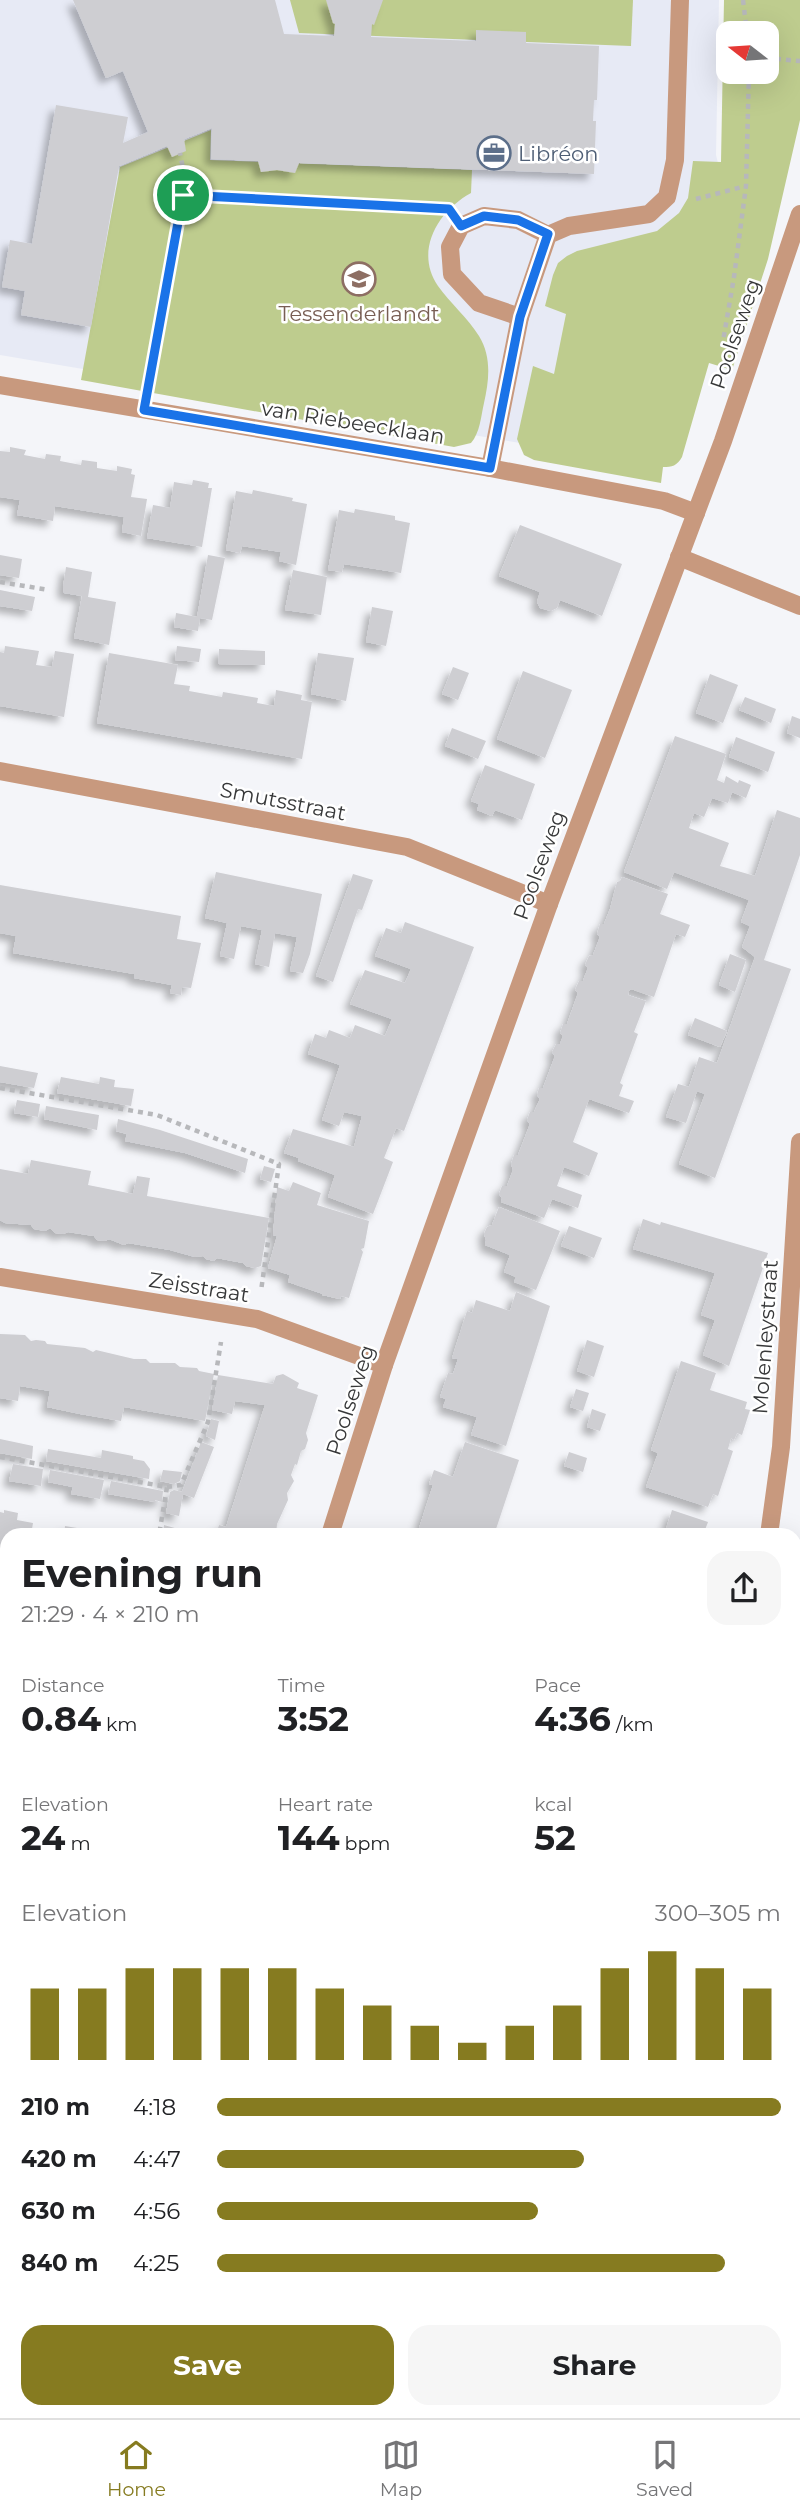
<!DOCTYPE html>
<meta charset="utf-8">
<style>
:root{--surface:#fff;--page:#f6f6f6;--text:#202124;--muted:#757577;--line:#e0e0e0;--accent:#867b20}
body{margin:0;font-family:Montserrat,sans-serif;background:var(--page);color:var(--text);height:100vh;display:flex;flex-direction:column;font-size:26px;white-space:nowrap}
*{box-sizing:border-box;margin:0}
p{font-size:23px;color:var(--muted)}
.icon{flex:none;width:38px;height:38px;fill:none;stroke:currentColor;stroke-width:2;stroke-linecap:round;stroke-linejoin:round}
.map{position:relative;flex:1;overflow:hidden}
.side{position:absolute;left:0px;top:1528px;width:802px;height:891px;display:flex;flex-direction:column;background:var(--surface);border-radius:21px 21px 0 0;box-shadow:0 7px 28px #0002}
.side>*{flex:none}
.needle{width:46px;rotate:287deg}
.buttons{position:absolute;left:716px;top:21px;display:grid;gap:14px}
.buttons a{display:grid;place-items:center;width:63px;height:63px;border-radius:14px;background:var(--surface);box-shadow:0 7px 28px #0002;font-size:35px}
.pin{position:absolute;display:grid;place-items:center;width:60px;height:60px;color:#fff;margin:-30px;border:4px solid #fff;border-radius:50%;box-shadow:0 2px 7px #0007}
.round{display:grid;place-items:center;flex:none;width:74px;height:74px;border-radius:21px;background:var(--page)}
.head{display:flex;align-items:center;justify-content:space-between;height:119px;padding:0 21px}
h1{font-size:38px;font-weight:700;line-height:52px}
.metrics{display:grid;grid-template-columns:repeat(3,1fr);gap:10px;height:119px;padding:7px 21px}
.metrics div{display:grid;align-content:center}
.metrics b{font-size:35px;font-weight:700}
.metrics small{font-size:19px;font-weight:400}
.metrics p{font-size:19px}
.chart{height:196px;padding:14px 21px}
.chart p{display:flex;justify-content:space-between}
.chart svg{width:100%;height:126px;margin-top:7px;stroke:var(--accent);stroke-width:6}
.cta{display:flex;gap:14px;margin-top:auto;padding:14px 21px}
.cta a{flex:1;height:80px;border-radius:21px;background:var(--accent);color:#fff;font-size:28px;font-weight:700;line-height:80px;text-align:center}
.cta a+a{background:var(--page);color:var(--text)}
ul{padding:0 21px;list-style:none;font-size:23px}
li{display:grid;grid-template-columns:112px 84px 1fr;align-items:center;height:52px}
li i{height:18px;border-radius:9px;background:var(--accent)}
.tab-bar{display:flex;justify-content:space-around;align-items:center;height:98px;border-top:2px solid var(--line);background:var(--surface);font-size:19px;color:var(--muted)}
.tab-bar a{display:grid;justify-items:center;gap:4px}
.tab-bar .on{color:var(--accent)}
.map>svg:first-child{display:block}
.built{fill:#e7eaf5}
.green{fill:#becc8e;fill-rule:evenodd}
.building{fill:#ceced2;filter:url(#shadow)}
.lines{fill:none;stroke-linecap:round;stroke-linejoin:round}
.path{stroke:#b7b8bb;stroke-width:4.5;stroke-dasharray:5 5;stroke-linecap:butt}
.minor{stroke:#c8997e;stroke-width:18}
.route-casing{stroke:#fff;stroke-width:14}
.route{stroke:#1a73e8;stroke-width:9}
.labels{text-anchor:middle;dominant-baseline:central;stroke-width:5;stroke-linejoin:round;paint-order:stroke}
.service-label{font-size:21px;fill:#4e5e75;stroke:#fff;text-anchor:start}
.education-label{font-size:21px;fill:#785e54;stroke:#fff}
.street-label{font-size:21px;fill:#373839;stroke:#fff}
</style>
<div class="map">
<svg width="800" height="2418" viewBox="0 0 800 2418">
<defs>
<filter id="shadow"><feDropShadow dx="-6" dy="6" stdDeviation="3.5" flood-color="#0004"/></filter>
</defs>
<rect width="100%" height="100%" fill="#f4f5f9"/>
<path class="built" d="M0,0H719L716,155L729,207L656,466L0,355Z"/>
<g class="green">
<path d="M290,0H633L631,46L299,33Z"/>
<path d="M724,0H800V120L768,259L732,370L709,363L682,457C677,466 672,467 663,467L661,483L534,460L524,455L517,439L533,366L554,374L566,314L545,306L553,275L558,263L567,256L577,251L657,231L679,213L688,198L693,161L721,162ZM766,33V72H728V33Z"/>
<path d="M211,130L210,160L472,170L471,193C438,211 414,251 438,286C450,303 468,318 479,336C492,357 489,381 484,403C481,416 480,433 471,443L454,447L81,380L120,167Z"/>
<path d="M800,2392V2418H649L650,2412H794L795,2393Z"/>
</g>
<g class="building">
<path d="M73,0H275L284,34L334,36L335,24L333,23L326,0H383L374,25L372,24L371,37L476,41V30L526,32V43L599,46L597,100H594L593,121H596L594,174L299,163L295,173L277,170L261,172L258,161L211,159L212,128L184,139L186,151L172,157L167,146L119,166L91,327L21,315L25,291L2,287L10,240L32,244L56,105L128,117L123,143L148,132L123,71L106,78Z"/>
<path d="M10,447L26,450L24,455L45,459L46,454L61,456L60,461L81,465L82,460L97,462V468L117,471V466L132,469L131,474L135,475L131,497L147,499L141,536L122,532L124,517L55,506L53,521L17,515L20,500L0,497V451L10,452Z"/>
<path d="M193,480L209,483L208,488H212L202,547L147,538L153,505L170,508L174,482L192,485Z"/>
<path d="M253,490L293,498L292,501L307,504L296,565L279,561L281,552L242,546L240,553L226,550L236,491L252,494Z"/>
<path d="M355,509L395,516V520L410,523L401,573L344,564L342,572L328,570L339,510L354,513Z"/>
<path d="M520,525L622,564L602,616L560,600L557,608L551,611L540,608L537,602L540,592L499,576Z"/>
<path d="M0,555L22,559L19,578L0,575Z"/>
<path d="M208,555L225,558L212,620L200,618L198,631L174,627L176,613L197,617Z"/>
<path d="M66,567L92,572L88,597L116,602L109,645L74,638L82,596L64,593L63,587Z"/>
<path d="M293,570L327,577L321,615L285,610Z"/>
<path d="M0,590L35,597L32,611L0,606Z"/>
<path d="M372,607L393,611L386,646L366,642Z"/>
<path d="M5,646L39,651L36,665L52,667L55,651L74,654L64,717L0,706V652L4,653Z"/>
<path d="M177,646L201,649L199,662L175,660Z"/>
<path d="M219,649L265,651V665L218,664Z"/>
<path d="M109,653L178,665L174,684L190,686L189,691L222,697L223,692L258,698L257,703L274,706L276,690L302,695L301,700L312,702L302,759L97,723Z"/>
<path d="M318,653L354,658L346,701L311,694Z"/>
<path d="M453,667L469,673L458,700L442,694Z"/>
<path d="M523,671L572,690L545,758L497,739Z"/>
<path d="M710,674L738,685L723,723L696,713Z"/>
<path d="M745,697L776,709L771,723L739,710Z"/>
<path d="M792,716L800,719V738L787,733Z"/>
<path d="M452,728L486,741L478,759L445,746Z"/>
<path d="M675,736L726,754L717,780L724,783L726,776L738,783L739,780L751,785L746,798L732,792L728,803L712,798L704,817L694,813L689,828L729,843L720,866L755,876L777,810L800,818V855L764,960L791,969L715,1178L679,1164L705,1094L697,1091L686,1123L666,1117L678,1084L689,1087L699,1057L717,1063L755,957L742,947L750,926L741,922L749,900L674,872L667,889L624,872Z"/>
<path d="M736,737L775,752L768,772L729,757Z"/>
<path d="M485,765L535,784L522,820L495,810L492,816L477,810L479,804L471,801Z"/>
<path d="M216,872L322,894L310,954L303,973L290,971L297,937L275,933L269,967L255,964L262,930L241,926L234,959L220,956L227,923L205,918Z"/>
<path d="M353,874L373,880L362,910L358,909L333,982L316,976Z"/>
<path d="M622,877L668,894L660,914L690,925L685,937L676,934L654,997L631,989L629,991L628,995L646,1001L634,1032L638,1034L620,1083L623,1085L619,1096L634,1101L629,1113L589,1099L573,1142L598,1153L589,1176L564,1167L557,1186L582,1195L578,1208L552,1199L544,1218L501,1202L502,1198L499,1194L502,1186H507L513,1170L511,1164L514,1155H518L530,1124L527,1120L530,1112H534L540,1099L537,1095L539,1088H543L555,1056L552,1052L556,1044H560L563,1036L560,1033L563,1024H567L578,993L575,990L579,981H583L584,978L588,968L585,965L589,956L593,955L600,937L597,934L600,924H604L610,909L617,882L620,881Z"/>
<path d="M0,885L181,916L177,939L201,943L191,988L182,987L181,995L170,993L172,985L134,978V974L13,953L16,936L0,933Z"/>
<path d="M405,922L474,947L404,1131L396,1128L384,1158L393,1162L373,1214L328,1197L335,1175L298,1161L299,1158L284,1153L293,1129L354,1147L362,1116L344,1112L339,1126L322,1120L340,1065L308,1054L315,1034L326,1038L329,1030L350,1038L355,1025L385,1036L392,1019L350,1004L365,970L405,983L411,969L375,956L386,928L401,933Z"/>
<path d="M730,954L746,960L735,992L719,985Z"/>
<path d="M695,1018L727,1031L720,1047L688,1035Z"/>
<path d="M0,1066L38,1073L34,1088L0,1082Z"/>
<path d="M61,1077L99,1084L100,1077L115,1080L114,1087L134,1089L131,1106L57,1093Z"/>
<path d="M17,1100L40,1104L38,1117L14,1113Z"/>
<path d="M46,1106L99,1115L97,1130L44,1119Z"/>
<path d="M118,1119L160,1130L248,1159L245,1173L185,1153L125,1141L127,1134L116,1131Z"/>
<path d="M31,1160L91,1171L88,1185L133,1194L137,1176L150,1178L147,1196L269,1218L261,1266L255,1268L246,1266L243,1263L217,1258L214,1261L206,1259L203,1256L195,1257L170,1250L128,1243L124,1245L109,1239L105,1241L97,1240L94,1236L68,1232L63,1234L55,1233L50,1228L45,1231L34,1229L31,1225L5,1223L0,1220V1169L28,1174Z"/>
<path d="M264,1166L275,1169L271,1182L260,1179Z"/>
<path d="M293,1182L321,1193L317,1205L369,1221L364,1248L361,1249L363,1252L349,1298L341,1296L340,1299L322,1295L323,1294L288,1282L290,1275L268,1268L277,1236L273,1235L277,1187L289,1191Z"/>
<path d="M499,1207L560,1231L536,1290L514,1282L516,1277L504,1272L510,1255L485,1245L486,1240L484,1234L487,1227L492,1225Z"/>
<path d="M643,1219L660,1225L661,1222L768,1253L729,1366L703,1355L715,1320L701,1315L715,1273L633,1249Z"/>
<path d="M569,1226L602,1238L594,1258L561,1246Z"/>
<path d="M516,1292L550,1306L506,1446L471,1435L477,1417L443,1407L446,1399L440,1397L448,1373L453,1374L458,1359L452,1358L467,1311L472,1313L476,1300L510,1311Z"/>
<path d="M0,1334L25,1335L31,1341L36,1340L45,1341L47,1344L85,1348L93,1352L96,1350L134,1359H146L150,1363H175L180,1367L197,1368L199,1371L214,1374L205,1421L124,1407L121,1421L80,1414L47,1407L50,1391L20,1386L18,1401L0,1398Z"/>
<path d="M587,1340L604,1346L594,1377L577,1371Z"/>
<path d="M681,1361L716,1373L710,1390L747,1402L745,1409L750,1410L742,1435L737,1433L734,1440L731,1438L728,1449L733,1451L718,1496L713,1494L708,1507L646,1487L658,1453L651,1450Z"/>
<path d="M283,1374L299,1383L297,1388L318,1395L306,1433L308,1440L305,1449L301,1451L297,1465L295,1464L291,1475L294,1481L287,1493L288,1500L277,1524L276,1535H216L219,1525L226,1527L265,1405L235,1401L232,1414L212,1410L218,1375L273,1384L276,1376Z"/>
<path d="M576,1389L589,1393L583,1411L570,1407Z"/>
<path d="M592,1409L606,1414L600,1431L587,1427Z"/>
<path d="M211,1419L219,1421L215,1440L206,1436Z"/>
<path d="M0,1439L33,1446L32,1459L0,1453Z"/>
<path d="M201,1442L214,1447L194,1498L183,1494L179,1516L166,1513L170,1492L174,1490L182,1492Z"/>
<path d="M465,1442L519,1460L495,1532L501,1535H438L419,1528L433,1485L429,1484L434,1470L453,1477Z"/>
<path d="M48,1449L101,1458L102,1450L133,1456V1459L144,1461L150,1469L149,1479L46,1461Z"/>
<path d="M569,1452L587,1458L583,1472L564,1466Z"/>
<path d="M13,1464L43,1469L41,1486L9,1481Z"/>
<path d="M50,1470L104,1480L100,1499L71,1494L73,1487L48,1482Z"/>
<path d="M163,1470L182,1472L180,1481L174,1484L160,1481Z"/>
<path d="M111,1481L163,1491L162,1502L155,1500V1502L108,1494Z"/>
<path d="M4,1510L18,1513L17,1520L33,1523L31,1535H7V1581L0,1580V1512L4,1513Z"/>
<path d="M672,1510L708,1522L703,1535H664Z"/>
<path d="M164,1525L182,1530L181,1535H163Z"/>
<path d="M65,1526L95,1531L94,1535H64Z"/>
<path d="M794,1680L800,1681V1742H794Z"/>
<path d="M0,1724L7,1725V1773L0,1772Z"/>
<path d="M794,1863H800V1925L794,1924Z"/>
<path d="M0,1923L7,1925V1974L0,1971Z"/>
<path d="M794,2046H800V2108L794,2107Z"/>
<path d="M0,2087L7,2089V2112H4L1,2123Z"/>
<path d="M6,2217H7V2337L0,2335V2238Z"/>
<rect x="794" y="2229" width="6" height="61"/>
<path d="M194,2412H337L353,2418H212Z"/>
<path d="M521,2412H568L571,2418H520Z"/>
</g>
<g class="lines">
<g class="path">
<path d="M743,0L747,33"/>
<path d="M766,58L800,61"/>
<path d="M183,195L441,209"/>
<path d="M696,199L746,186"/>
<path d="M722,347L734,277L746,186L749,72"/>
<path d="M149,382L185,179L180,153"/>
<path d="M0,582L49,590"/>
<path d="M0,1088L157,1115L279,1164L261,1291"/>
<path d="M0,1457L167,1487L159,1535"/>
<path d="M167,1487L181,1485L208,1422L221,1342"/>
<path d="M794,1824H800"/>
<path d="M0,1849L7,1850"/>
<path d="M794,2007L800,2008"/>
<path d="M794,2187L800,2188"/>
<path d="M0,2384L7,2386"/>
<path d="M101,2412L125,2418"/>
</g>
<g class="minor">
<path d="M520,317L479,303L452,274L450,247L461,226L484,216L518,220L548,235"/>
<path d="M0,385L490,468L664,501L696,513"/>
<path d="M490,468L520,317L548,235L569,226L649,214L667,197L675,160L680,0"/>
<path d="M679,557L800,606"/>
<path d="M0,771L407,847L549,904"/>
<path d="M0,1277L257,1319L384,1365"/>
<path d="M330,1535L384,1365L549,904L723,441L800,214"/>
<path d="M769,1535L781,1447L800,1142"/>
<path d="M794,1636L800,1637"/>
<path d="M0,1651L7,1652"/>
<path d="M0,2029L7,2030"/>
<path d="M794,2371H800"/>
<path d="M54,2418L56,2412"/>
<path d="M629,2418L630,2412"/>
</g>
</g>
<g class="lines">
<defs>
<path id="route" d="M183,195L449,209L461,226L484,216L518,220L548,234L520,317L490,468L144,410Z"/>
</defs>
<use href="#route" class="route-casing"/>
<use href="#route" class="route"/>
</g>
<defs>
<symbol id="office-ring" viewBox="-11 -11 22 22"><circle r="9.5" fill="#fff" stroke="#5c6f8a" stroke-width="1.5"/><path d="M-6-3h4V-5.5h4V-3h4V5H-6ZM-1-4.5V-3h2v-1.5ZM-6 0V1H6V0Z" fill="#5c6f8a"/></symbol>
<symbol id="school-ring" viewBox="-11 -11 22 22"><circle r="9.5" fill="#fff" stroke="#8d6e63" stroke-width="1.5"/><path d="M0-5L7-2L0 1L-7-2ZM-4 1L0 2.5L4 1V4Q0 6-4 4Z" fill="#8d6e63"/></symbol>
</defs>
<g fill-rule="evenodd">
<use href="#office-ring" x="475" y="134" width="38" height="38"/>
<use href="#school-ring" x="340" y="260" width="38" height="38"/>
</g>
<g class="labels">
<g class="service-label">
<text x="518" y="153">Libréon</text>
</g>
<g class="education-label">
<text x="359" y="313">Tessenderlandt</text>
</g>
<g class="street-label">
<text transform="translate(735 334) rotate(-71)">Poolseweg</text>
<text transform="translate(353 422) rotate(9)">van Riebeecklaan</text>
<text transform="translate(283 801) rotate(11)">Smutsstraat</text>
<text transform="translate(539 865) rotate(-70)">Poolseweg</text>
<text transform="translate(199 1287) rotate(9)">Zeisstraat</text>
<text transform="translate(765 1337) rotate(-86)">Molenleystraat</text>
<text transform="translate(350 1400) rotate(-72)">Poolseweg</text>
</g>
</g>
</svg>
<div class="buttons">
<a><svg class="needle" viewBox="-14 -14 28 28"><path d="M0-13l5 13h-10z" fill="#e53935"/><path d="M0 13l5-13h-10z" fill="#757577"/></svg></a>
</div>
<div class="pin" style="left:183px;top:195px;background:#1e9e55"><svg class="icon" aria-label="arrive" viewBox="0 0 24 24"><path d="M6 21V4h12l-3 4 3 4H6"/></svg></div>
<section class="side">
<div class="head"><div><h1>Evening run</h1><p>21:29 · 4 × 210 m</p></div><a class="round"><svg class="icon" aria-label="share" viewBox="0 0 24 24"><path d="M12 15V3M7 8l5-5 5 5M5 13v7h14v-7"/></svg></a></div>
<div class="metrics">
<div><p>Distance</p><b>0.84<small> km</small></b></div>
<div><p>Time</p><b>3:52</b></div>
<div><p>Pace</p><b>4:36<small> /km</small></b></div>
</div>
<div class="metrics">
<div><p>Elevation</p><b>24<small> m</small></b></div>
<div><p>Heart rate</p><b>144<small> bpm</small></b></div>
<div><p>kcal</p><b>52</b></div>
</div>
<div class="chart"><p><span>Elevation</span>300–305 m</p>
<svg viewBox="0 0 160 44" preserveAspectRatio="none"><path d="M5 44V19M15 44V19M25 44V12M35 44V12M45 44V12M55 44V12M65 44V19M75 44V25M85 44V32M95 44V38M105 44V32M115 44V25M125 44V12M135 44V6M145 44V12M155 44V19"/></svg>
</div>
<ul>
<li><b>210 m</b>4:18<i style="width:100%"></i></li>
<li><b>420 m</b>4:47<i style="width:65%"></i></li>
<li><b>630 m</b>4:56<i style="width:57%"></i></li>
<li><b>840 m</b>4:25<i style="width:90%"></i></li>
</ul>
<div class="cta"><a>Save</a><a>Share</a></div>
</section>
</div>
<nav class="tab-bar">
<a class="on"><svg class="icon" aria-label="home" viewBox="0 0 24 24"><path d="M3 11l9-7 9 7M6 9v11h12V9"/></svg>Home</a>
<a><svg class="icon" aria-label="map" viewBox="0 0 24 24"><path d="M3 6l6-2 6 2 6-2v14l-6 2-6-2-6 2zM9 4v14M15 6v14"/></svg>Map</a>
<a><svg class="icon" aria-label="saved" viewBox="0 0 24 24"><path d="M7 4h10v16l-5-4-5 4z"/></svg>Saved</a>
</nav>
